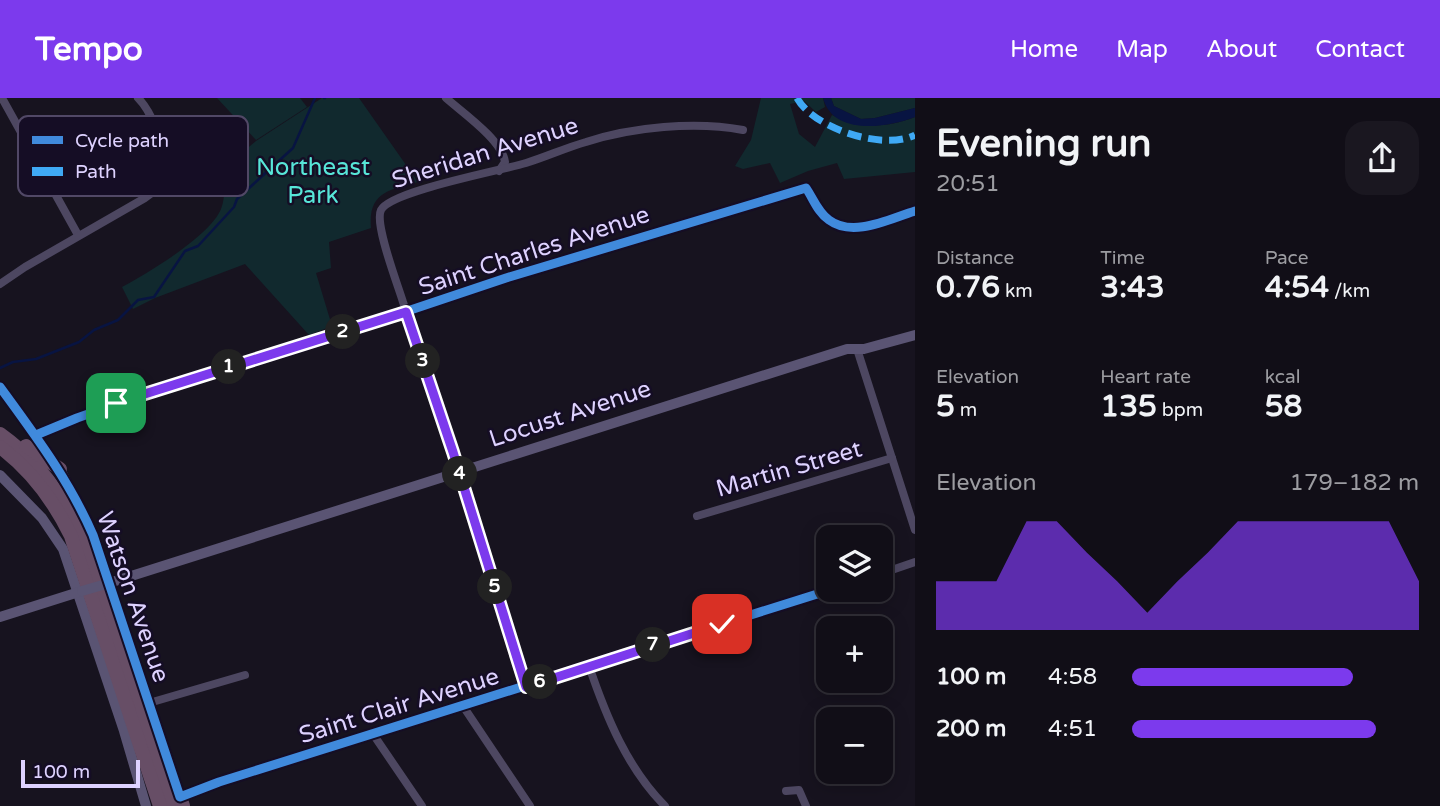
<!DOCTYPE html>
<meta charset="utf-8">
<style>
:root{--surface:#110e17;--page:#1a1720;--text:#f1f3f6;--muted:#9c9ca1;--line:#302e36;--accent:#7c3aed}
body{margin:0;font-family:"Varela Round",sans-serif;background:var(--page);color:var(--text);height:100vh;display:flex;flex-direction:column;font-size:26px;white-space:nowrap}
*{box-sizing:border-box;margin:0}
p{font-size:23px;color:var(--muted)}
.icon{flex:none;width:38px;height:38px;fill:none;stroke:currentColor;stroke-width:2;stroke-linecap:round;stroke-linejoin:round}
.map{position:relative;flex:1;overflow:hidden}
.side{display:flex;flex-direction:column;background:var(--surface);width:525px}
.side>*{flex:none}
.controls{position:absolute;left:816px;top:427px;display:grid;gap:14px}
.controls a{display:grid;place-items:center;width:77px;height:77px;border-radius:14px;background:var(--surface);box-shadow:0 4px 18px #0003,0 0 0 2px var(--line);font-size:35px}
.scale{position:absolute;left:21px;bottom:18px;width:119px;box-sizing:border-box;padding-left:7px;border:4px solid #ded2ff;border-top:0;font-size:19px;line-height:24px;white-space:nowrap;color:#ded2ff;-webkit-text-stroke:5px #150d25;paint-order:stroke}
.pin{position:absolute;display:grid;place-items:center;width:60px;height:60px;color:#fff;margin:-30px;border-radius:14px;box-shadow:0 4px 10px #0006}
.km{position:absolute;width:35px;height:35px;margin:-18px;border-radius:50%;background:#222;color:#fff;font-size:19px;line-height:35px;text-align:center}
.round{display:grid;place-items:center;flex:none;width:74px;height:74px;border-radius:21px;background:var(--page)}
.headline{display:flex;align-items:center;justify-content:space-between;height:119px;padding:0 21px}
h1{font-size:38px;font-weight:700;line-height:52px}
.figures{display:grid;grid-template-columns:repeat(3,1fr);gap:10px;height:119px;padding:7px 21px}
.figures div{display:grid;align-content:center}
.figures b{font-size:30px;font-weight:700}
.figures small{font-size:19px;font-weight:400}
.figures p{font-size:19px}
.chart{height:196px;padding:14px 21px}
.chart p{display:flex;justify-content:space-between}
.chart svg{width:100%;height:126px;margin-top:7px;fill:var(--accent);opacity:.7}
ul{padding:0 21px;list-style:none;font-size:23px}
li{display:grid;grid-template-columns:112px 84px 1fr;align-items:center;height:52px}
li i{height:18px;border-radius:9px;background:var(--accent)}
header{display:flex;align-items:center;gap:42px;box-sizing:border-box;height:98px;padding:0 35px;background:var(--accent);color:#fff}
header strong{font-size:33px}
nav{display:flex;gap:38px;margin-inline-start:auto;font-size:24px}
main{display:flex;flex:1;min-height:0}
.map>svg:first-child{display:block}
.green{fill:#11292e}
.water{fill:#081442}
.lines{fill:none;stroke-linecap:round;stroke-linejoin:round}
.stream{stroke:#081442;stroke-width:2.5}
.street{stroke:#4d4761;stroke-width:8}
.secondary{stroke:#5a5473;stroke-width:10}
.highway{stroke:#674e66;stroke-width:14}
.secondary-bridge{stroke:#5a5473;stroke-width:10}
.quiet{stroke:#3fa9f5;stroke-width:7;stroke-dasharray:14 7;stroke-linecap:butt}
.cycleway-casing{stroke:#150d25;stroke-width:13}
.cycleway{stroke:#408adc;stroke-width:9}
.route-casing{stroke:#fff;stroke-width:14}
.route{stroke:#7c3aed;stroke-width:9}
.labels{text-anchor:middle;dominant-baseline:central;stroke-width:5;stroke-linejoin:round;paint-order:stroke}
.street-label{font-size:24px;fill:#ded2ff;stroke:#150d25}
.park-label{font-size:24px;fill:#57e6d8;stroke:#150d25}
.key{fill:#150d25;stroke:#514866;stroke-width:2}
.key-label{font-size:19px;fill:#ded2ff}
</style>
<header>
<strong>Tempo</strong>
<nav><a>Home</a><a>Map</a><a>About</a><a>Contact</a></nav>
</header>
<main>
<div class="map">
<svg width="915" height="708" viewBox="0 0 915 708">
<rect width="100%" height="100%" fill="#17131f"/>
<g class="green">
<path d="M217,0H300L307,9L256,42Z"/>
<path d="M322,0H359L418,84C389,92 368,94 371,130L329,144L331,170L316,175L332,228L309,237L245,166L155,200L133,211L122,189C148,175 210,138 221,111C226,99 224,81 226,68L256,43Z"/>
<path d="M761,0H823L825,9L816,14L804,3L790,6L799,36L815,49L832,17C859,31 887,30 915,19V74L844,81L837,65L808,73L780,85L770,65L743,71L735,68L751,42Z"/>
<path d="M831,0H915V10L875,20L861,21L834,8Z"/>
</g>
<path class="water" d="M823,0H831L834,8L861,21L875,20L915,10V19C887,30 833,38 823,0Z"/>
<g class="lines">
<g class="stream">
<path d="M324,0H325"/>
<path d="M0,270L13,264L36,261L79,244L94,232L118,222L138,202L154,199L185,153L198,148L234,109L237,101L293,50L315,0"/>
</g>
<g class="street">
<path d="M2,0L78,137"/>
<path d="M446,0C463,15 502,42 505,64L499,73"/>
<path d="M0,186L25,169L145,100C175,80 169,57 155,28C151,18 146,8 138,0"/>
<path d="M857,251L915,432"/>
<path d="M0,289L54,363"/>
<path d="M36,337L77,320L139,298L324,241L506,180L806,90C813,100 818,115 829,122C853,140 889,121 915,113"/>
<path d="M697,418L892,360"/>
<path d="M880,476L915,464"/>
<path d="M589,568C606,618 627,670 665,708"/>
<path d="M526,589C486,460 446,332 403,204C398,187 374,126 381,112C391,93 499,73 526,65C546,59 565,50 586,44C632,29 695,23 743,32"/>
<path d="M149,605L245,577"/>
<path d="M463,608L530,708"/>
<path d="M373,636L422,708"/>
<path d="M786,693L799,692L806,708"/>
<path d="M180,699L219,684L830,492"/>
</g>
<g class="secondary">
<path d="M60,371L93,437L180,699"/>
<path d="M0,377L42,420L63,451L124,633L146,708"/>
<path d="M106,486L847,251H864L915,237"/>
<path d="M0,519L82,493"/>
</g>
<g class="highway">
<path d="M0,336C73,388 93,464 119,545C136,600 153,654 173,708"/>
<path d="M26,348L60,371"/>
<path d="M0,349C32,373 54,403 71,438L160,708"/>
<path d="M180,699L183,708"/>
</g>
<path class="secondary-bridge" d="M82,493L106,486"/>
<path class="quiet" d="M797,0C814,31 884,53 915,37"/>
<defs>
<g id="cycleway">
<path d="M0,289C35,337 69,382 93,437L180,699L219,684L830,492"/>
<path d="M36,337L77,320L139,298L324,241L506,180L806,90C813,100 818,115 829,122C853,140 889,121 915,113"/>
</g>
</defs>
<use href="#cycleway" class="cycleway-casing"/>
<use href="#cycleway" class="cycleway"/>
</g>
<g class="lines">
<defs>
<path id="route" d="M116,305L406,214L453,354L526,589L722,526"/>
</defs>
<use href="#route" class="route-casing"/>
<use href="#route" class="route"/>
</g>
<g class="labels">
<g class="street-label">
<text transform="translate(485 55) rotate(-17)">Sheridan Avenue</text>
<text transform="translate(534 153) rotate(-18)">Saint Charles Avenue</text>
<text transform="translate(570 316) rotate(-18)">Locust Avenue</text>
<text transform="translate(789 371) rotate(-16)">Martin Street</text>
<text transform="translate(133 499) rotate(71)">Watson Avenue</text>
<text transform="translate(399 608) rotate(-17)">Saint Clair Avenue</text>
</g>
<g class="park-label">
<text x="313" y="69">Northeast<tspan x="313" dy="28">Park</tspan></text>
</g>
</g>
<rect x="18" y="18" width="230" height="80" rx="10" class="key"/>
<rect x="32" y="38" width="31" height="8" fill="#408adc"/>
<rect x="32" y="69" width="31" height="9" fill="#3fa9f5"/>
<g class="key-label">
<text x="75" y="49">Cycle path</text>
<text x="75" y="80">Path</text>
</g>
</svg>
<div class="controls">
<a><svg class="icon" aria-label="layers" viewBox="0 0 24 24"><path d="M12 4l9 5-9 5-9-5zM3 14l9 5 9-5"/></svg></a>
<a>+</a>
<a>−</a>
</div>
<div class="scale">100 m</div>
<div class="pin" style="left:116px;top:305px;background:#1e9e55"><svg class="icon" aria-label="arrive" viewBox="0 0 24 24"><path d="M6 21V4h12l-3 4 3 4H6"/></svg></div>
<div class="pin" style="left:722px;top:526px;background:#d93025"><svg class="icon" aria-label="check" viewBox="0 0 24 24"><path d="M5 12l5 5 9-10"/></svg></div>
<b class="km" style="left:229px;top:269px">1</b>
<b class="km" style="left:343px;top:234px">2</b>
<b class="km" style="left:423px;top:263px">3</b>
<b class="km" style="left:460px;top:376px">4</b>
<b class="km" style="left:495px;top:489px">5</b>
<b class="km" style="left:540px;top:584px">6</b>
<b class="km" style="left:653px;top:547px">7</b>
</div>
<section class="side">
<div class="headline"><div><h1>Evening run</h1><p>20:51</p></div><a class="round"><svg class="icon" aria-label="share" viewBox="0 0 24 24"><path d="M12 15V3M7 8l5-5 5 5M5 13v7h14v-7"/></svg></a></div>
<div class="figures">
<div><p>Distance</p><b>0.76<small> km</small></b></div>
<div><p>Time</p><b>3:43</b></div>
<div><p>Pace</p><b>4:54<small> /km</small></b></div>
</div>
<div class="figures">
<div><p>Elevation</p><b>5<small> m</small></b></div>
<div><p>Heart rate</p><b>135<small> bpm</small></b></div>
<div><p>kcal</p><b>58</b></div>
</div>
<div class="chart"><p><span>Elevation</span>179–182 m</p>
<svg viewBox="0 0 160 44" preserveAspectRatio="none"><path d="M0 44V27L10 27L20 27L30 6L40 6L50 17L60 27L70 38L80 27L90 17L100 6L110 6L120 6L130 6L140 6L150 6L160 27V44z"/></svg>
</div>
<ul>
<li><b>100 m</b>4:58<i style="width:77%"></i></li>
<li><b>200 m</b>4:51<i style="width:85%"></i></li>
</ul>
</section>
</main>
